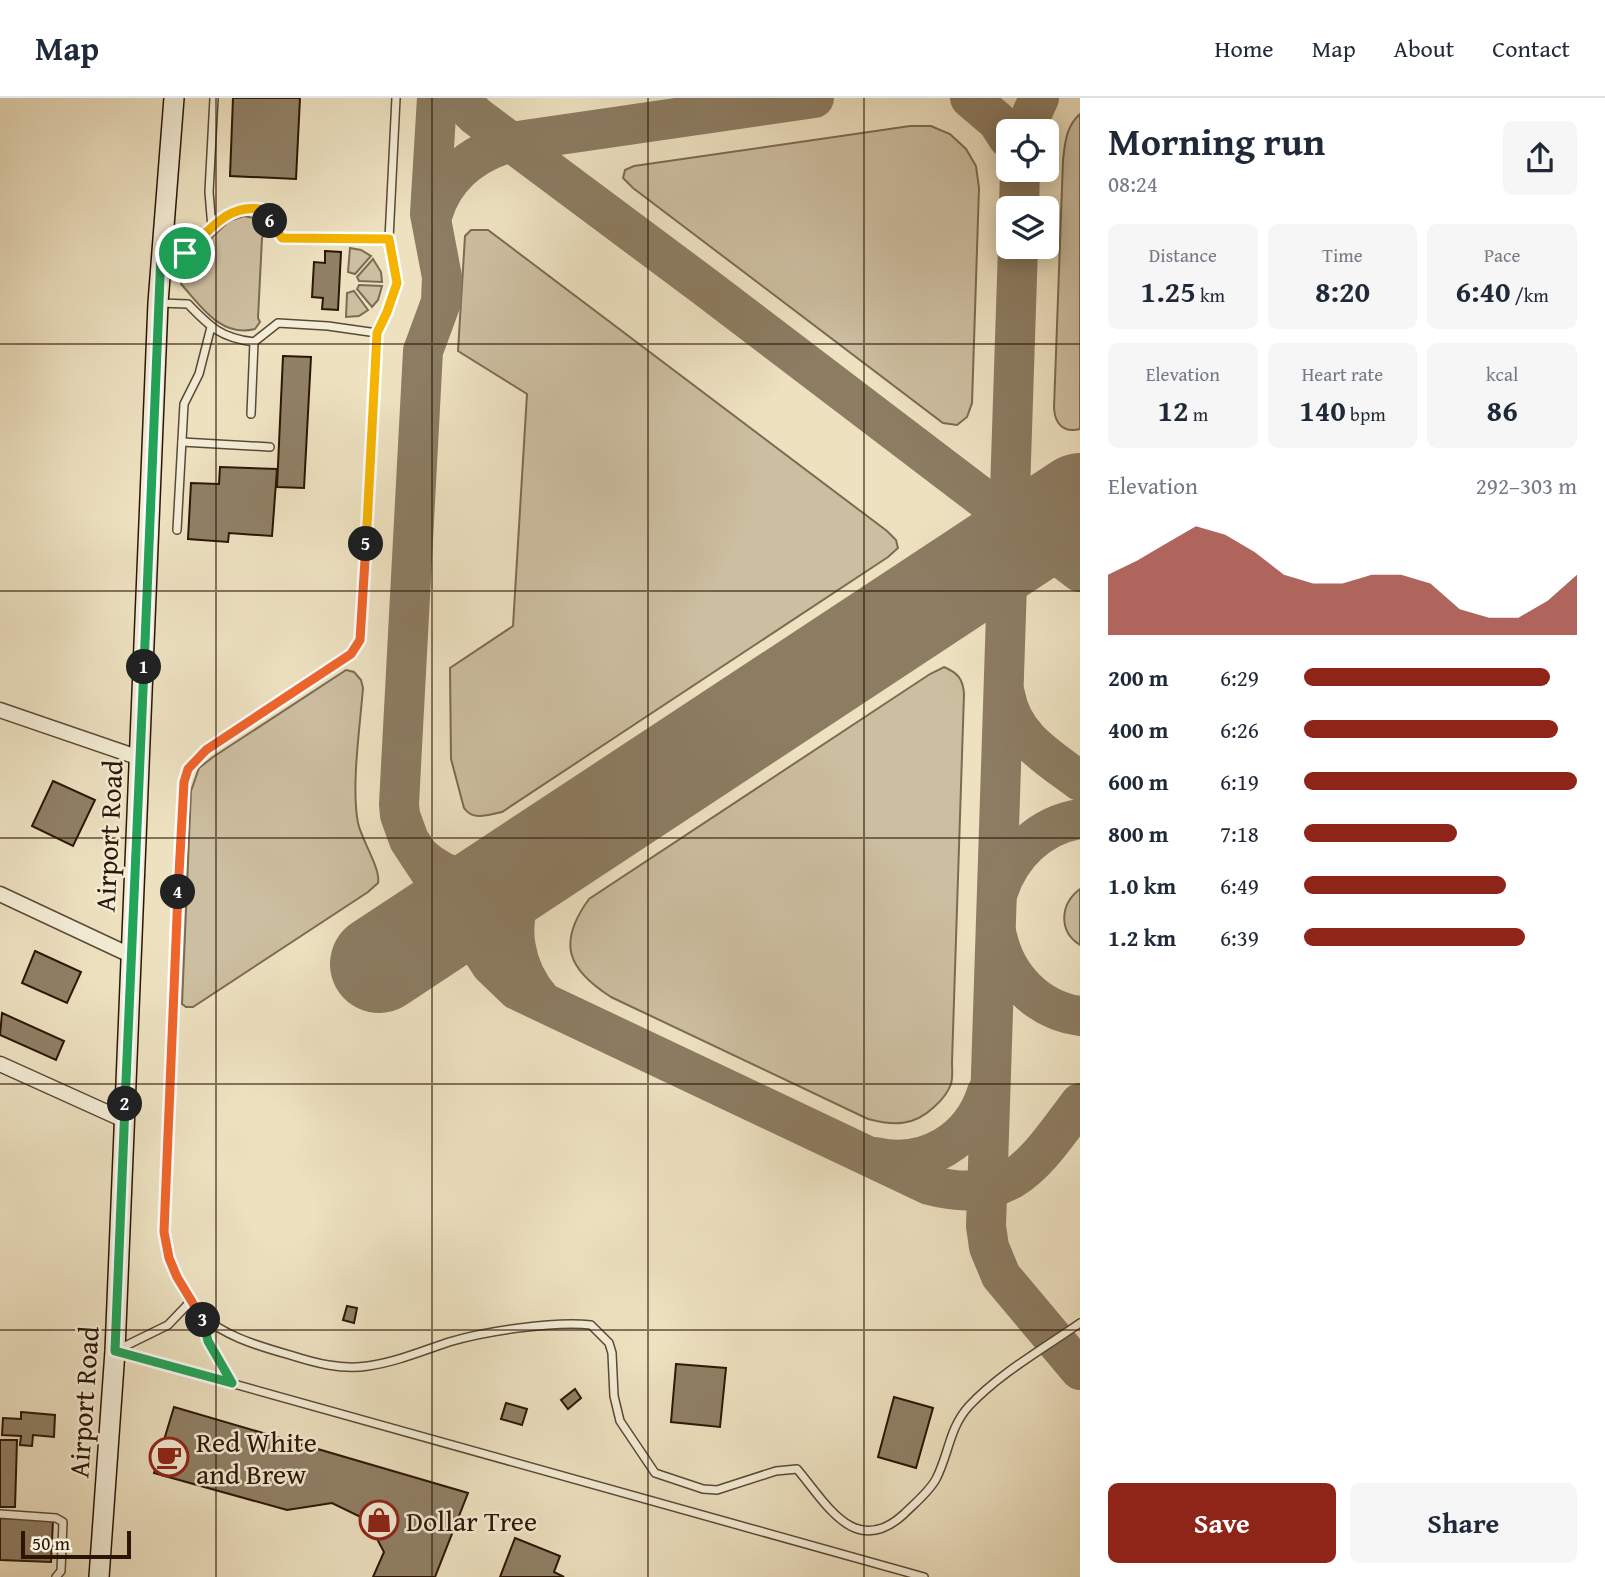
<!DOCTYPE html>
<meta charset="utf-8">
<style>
:root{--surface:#fff;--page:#f6f6f7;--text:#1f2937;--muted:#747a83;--line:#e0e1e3;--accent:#8f2418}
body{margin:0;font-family:"Gentium Book Plus",serif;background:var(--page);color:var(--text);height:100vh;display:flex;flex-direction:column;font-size:26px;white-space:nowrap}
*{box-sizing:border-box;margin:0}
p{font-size:23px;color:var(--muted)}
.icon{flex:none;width:38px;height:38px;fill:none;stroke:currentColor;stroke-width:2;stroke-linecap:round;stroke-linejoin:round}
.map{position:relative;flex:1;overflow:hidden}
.panel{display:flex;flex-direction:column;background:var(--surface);width:525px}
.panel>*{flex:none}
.controls{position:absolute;left:996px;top:21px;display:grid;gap:14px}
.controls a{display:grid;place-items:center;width:63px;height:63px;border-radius:10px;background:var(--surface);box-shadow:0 4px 18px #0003;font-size:35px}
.scale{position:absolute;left:21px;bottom:18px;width:110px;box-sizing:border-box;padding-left:7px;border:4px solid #2b1605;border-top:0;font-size:19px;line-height:24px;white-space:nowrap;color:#2b1605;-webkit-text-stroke:5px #f3ecd6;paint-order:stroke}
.pin{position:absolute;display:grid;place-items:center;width:60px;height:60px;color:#fff;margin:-30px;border:4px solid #fff;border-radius:50%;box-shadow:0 2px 7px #0007}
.km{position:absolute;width:35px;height:35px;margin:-18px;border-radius:50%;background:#222;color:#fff;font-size:19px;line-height:35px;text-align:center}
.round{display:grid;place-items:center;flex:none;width:74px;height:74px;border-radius:10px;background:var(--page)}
.summary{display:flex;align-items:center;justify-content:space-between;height:119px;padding:0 28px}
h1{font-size:38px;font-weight:600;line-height:52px}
.metrics{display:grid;grid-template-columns:repeat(3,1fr);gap:10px;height:119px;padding:7px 28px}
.metrics div{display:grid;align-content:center;border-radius:10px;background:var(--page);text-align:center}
.metrics b{font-size:30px;font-weight:600}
.metrics small{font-size:19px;font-weight:400}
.metrics p{font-size:19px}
.chart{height:196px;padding:14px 28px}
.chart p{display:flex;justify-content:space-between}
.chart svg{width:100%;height:126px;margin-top:7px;fill:var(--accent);opacity:.7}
.cta{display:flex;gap:14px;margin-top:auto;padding:14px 28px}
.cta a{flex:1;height:80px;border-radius:10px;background:var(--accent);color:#fff;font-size:28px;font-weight:600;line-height:80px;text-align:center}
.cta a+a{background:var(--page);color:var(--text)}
ul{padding:0 28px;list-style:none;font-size:23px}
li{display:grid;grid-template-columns:112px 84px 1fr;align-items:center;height:52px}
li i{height:18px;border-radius:9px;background:var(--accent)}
header{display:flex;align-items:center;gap:42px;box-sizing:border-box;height:98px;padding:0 35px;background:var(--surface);border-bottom:2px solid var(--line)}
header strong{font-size:33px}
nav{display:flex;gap:38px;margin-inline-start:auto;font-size:24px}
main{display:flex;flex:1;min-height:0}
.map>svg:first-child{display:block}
.green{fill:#ccbea0;stroke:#7c6a52;stroke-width:2}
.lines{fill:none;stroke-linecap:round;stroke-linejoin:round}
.taxiway{stroke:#8c7c62;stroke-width:40}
.runway{stroke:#8c7c62;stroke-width:98}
.building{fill:#908066;stroke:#2b1605;stroke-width:2}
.service-casing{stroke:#5c4934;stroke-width:10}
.minor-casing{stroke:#5c4934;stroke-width:17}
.secondary-casing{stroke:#2b1605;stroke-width:22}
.service{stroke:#f3ecd6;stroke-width:7}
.minor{stroke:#f3ecd6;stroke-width:14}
.secondary{stroke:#f3ecd6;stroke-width:19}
.split-1-casing{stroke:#fff;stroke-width:14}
.split-2-casing{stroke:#fff;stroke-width:14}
.split-3-casing{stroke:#fff;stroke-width:14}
.split-4-casing{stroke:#fff;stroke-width:14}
.split-5-casing{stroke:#fff;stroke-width:14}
.split-6-casing{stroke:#fff;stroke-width:14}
.split-7-casing{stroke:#fff;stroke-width:14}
.split-1{stroke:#22a559;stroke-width:9}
.split-2{stroke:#22a559;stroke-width:9}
.split-3{stroke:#22a559;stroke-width:9}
.split-4{stroke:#f0652b;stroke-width:9}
.split-5{stroke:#f0652b;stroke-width:9}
.split-6{stroke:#f5b400;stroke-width:9}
.split-7{stroke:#f5b400;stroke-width:9}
.grid{fill:none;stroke:#2b1605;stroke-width:2;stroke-opacity:0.55}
.labels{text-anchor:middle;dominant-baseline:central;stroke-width:5;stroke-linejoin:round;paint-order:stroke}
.street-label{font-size:28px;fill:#2b1605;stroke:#f3ecd6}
.poi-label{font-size:28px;fill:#2b1605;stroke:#f3ecd6;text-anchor:start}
</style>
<header>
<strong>Map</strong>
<nav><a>Home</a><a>Map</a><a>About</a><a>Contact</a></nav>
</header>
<main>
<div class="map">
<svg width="1080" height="1479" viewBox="0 0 1080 1479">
<rect width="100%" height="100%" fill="#ede1c0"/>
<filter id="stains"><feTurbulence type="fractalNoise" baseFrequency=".00286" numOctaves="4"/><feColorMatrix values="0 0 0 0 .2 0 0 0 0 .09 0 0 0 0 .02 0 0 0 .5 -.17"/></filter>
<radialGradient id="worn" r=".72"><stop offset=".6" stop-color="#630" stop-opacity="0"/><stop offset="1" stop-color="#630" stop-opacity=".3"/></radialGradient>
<g class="green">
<path d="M1080,16V331C1063,335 1055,326 1054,310L1063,62C1065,45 1066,28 1080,16Z"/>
<path d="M910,28H931L950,36L966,51L976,68L979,90L972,305L967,319L957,327L943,325L633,90L623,80L625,72L634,68Z"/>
<path d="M244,118L258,121L268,132L262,140L258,220L260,224L255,231C221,240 201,208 181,186L182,168L229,123Z"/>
<path d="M471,132H488L887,433L896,442L898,450L888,459L502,714C488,717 473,723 464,710L451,661L450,570L513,528L527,296L458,253L465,138Z"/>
<path d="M350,150L361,152L371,158L355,176L348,174Z"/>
<path d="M373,161L381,174L382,184L359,183L357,179Z"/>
<path d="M359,187L382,188L378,202L372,209L357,191Z"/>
<path d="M354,193L368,212L359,218L346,219L347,195Z"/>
<path d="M944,569C958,575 963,581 964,596L952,964C952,971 953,980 951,986C948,994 941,1003 934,1009C914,1028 894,1028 868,1021L611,899C567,871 557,845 589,801L930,576Z"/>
<path d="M346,572L354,574L361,582L363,590C360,629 351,688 358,725C362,743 381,771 378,785L368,794L193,909H186L182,906L191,693L199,670L213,659Z"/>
<path d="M1080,791V847C1058,833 1060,806 1080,791Z"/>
</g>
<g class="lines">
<g class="taxiway">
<path d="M437,0L430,116L442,179L441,204L423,253L399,706L400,717L409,742L491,867L517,892L929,1087C1012,1109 1036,1063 1080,1005"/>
<path d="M458,0L476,18L704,188L1080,474"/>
<path d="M970,0L997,23L1008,40"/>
<path d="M1024,33L1039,0"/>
<path d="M1019,110L1020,72"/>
<path d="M433,115C445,76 474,55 511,44L814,0"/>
<path d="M1018,149L986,1128L989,1149L1001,1178L1080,1272"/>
<path d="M1005,596C1012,639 1048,659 1080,683"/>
<path d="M420,758C452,787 480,785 518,774"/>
<path d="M998,794C1010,757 1040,727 1080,721"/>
<path d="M997,838C1006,879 1037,912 1080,918"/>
<path d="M541,902C514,871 506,827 524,790C529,779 537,768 544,758"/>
<path d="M875,1059C926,1071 972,1042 987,994"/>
</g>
<path class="runway" d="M379,866L1080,404"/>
</g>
<g class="building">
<path d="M233,0H300L296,81L230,78Z"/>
<path d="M325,153L341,154L338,212L322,211L323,200L312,199L314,164L325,165Z"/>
<path d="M283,258L311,259L304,390L277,389Z"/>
<path d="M220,369L277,371L272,438L229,435L228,444L188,441L191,385L219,386Z"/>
<path d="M53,683L95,702L73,748L32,728Z"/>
<path d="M35,853L81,874L67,905L22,885Z"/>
<path d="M2,915L64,943L56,962L0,937Z"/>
<path d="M347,1208L357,1210L354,1225L343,1222Z"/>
<path d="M676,1266L726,1270L720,1329L671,1324Z"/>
<path d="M575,1291L581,1300L568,1311L561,1302Z"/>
<path d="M894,1299L933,1310L916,1370L878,1359Z"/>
<path d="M506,1305L527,1311L522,1327L501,1321Z"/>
<path d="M174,1309L468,1395L435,1479H373L384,1454L367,1422L332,1405L287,1412L154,1375Z"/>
<path d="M21,1314L55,1317L54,1339L33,1337L32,1348L20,1347L21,1338L2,1337L3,1320L21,1321Z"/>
<path d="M0,1342H17L15,1409H0Z"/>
<path d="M0,1420L53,1422L51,1464L0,1462Z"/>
<path d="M515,1440L560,1458L554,1474L564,1479H500Z"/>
</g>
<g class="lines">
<defs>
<g id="service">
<path d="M396,0L389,141L397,185L387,214L377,235L360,542L351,556L342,563L198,658L188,671L184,684L164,1134C181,1218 211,1235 290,1257C315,1265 341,1272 368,1268C396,1264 422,1253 449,1244C486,1233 554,1223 591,1227L609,1245L612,1255L614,1298L620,1323L655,1375L703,1391L717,1392L776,1373L797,1371C826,1405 855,1461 904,1416C915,1405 929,1394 936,1381C949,1356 949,1330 969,1308C1000,1275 1043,1251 1080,1225"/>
<path d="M212,130L209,94L214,0"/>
<path d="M165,155H185C209,134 226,106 260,111L282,140L389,141"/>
<path d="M159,205L188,206C210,229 221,240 254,244L278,225L328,228L377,235"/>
<path d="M251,316L254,244"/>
<path d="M182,344L270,349"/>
<path d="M177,432L184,306L199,276L211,229"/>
<path d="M202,1219L208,1243L231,1284"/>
<path d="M119,1251L168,1227L190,1204"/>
<path d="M116,1253L924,1479"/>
<path d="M0,1416L56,1420L63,1424L61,1473L56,1479"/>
</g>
<g id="minor">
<path d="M0,612L140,660"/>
<path d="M0,796L130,857"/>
<path d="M0,966L124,1022"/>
</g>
<path id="secondary" d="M99,1479L115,1253L158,205L174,0"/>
</defs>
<use href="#service" class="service-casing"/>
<use href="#minor" class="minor-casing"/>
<use href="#secondary" class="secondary-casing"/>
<use href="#service" class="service"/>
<use href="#minor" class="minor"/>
<use href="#secondary" class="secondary"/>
</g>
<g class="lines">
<defs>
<path id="split-1" d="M144,569L161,155H185"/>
<path id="split-2" d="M125,1006L144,569"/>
<path id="split-3" d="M125,1006L115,1253L232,1285L208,1243L203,1222"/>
<path id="split-4" d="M178,794L164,1134L169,1160L177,1179L203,1222"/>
<path id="split-5" d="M178,794L184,684L188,671L206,652L351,556L360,542L366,446"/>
<path id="split-6" d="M270,123L282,140L389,141L397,185L387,214L377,235L366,446"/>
<path id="split-7" d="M185,155C209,134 226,106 260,111L270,123"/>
</defs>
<use href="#split-1" class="split-1-casing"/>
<use href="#split-2" class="split-2-casing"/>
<use href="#split-3" class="split-3-casing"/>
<use href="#split-4" class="split-4-casing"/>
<use href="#split-5" class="split-5-casing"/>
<use href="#split-6" class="split-6-casing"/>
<use href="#split-7" class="split-7-casing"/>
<use href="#split-1" class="split-1"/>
<use href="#split-2" class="split-2"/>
<use href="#split-3" class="split-3"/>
<use href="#split-4" class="split-4"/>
<use href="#split-5" class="split-5"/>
<use href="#split-6" class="split-6"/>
<use href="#split-7" class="split-7"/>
</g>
<path class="grid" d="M216,0V1479M432,0V1479M648,0V1479M864,0V1479M0,246H1080M0,493H1080M0,740H1080M0,986H1080M0,1232H1080"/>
<defs>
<symbol id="cafe-ring" viewBox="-11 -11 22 22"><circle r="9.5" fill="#f3ecd6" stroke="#8f2418" stroke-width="1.5"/><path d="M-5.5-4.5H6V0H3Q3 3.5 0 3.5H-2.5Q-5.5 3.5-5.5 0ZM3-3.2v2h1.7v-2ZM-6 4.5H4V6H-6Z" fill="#8f2418"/></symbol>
<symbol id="shop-ring" viewBox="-11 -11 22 22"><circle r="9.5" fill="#f3ecd6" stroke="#8f2418" stroke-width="1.5"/><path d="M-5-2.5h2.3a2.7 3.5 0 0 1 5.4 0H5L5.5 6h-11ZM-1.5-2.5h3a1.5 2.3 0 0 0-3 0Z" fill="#8f2418"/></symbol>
</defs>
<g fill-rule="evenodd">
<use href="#cafe-ring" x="147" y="1337" width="44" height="44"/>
<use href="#shop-ring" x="357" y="1400" width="44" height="44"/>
</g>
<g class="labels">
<g class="street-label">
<text transform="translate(108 738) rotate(-87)">Airport Road</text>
<text transform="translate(83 1304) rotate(-86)">Airport Road</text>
</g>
<g class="poi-label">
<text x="196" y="1343">Red White<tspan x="196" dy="32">and Brew</tspan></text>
<text x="406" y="1422">Dollar Tree</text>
</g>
</g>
<rect width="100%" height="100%" filter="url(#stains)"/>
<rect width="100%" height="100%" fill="url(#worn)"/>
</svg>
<div class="controls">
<a><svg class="icon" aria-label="locate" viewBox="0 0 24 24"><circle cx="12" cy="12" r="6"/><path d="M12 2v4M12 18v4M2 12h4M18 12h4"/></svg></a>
<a><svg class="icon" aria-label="layers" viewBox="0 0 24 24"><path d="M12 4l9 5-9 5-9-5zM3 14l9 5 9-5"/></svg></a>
</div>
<div class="scale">50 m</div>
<div class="pin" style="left:185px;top:155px;background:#1e9e55"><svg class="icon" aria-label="arrive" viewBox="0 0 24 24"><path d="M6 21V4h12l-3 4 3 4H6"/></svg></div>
<b class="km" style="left:144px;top:569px">1</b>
<b class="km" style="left:125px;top:1006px">2</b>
<b class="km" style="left:203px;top:1222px">3</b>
<b class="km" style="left:178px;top:794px">4</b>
<b class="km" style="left:366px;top:446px">5</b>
<b class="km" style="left:270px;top:123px">6</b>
</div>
<section class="panel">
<div class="summary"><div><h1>Morning run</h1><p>08:24</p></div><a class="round"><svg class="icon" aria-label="share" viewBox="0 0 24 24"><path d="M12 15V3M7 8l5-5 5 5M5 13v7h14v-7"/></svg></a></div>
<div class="metrics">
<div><p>Distance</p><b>1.25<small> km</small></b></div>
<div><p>Time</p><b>8:20</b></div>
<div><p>Pace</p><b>6:40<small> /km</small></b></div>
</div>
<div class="metrics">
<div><p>Elevation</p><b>12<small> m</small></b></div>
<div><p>Heart rate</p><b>140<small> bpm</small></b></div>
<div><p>kcal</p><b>86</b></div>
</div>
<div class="chart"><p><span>Elevation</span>292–303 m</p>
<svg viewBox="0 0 160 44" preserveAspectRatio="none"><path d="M0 44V23L10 18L20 12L30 6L40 9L50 15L60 23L70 26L80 26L90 23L100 23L110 26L120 35L130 38L140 38L150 32L160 23V44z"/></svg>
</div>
<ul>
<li><b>200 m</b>6:29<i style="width:90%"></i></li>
<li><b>400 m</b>6:26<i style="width:93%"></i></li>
<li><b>600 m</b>6:19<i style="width:100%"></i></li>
<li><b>800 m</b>7:18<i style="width:56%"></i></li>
<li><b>1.0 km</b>6:49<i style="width:74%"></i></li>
<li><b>1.2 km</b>6:39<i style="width:81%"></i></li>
</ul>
<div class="cta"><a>Save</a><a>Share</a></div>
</section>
</main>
